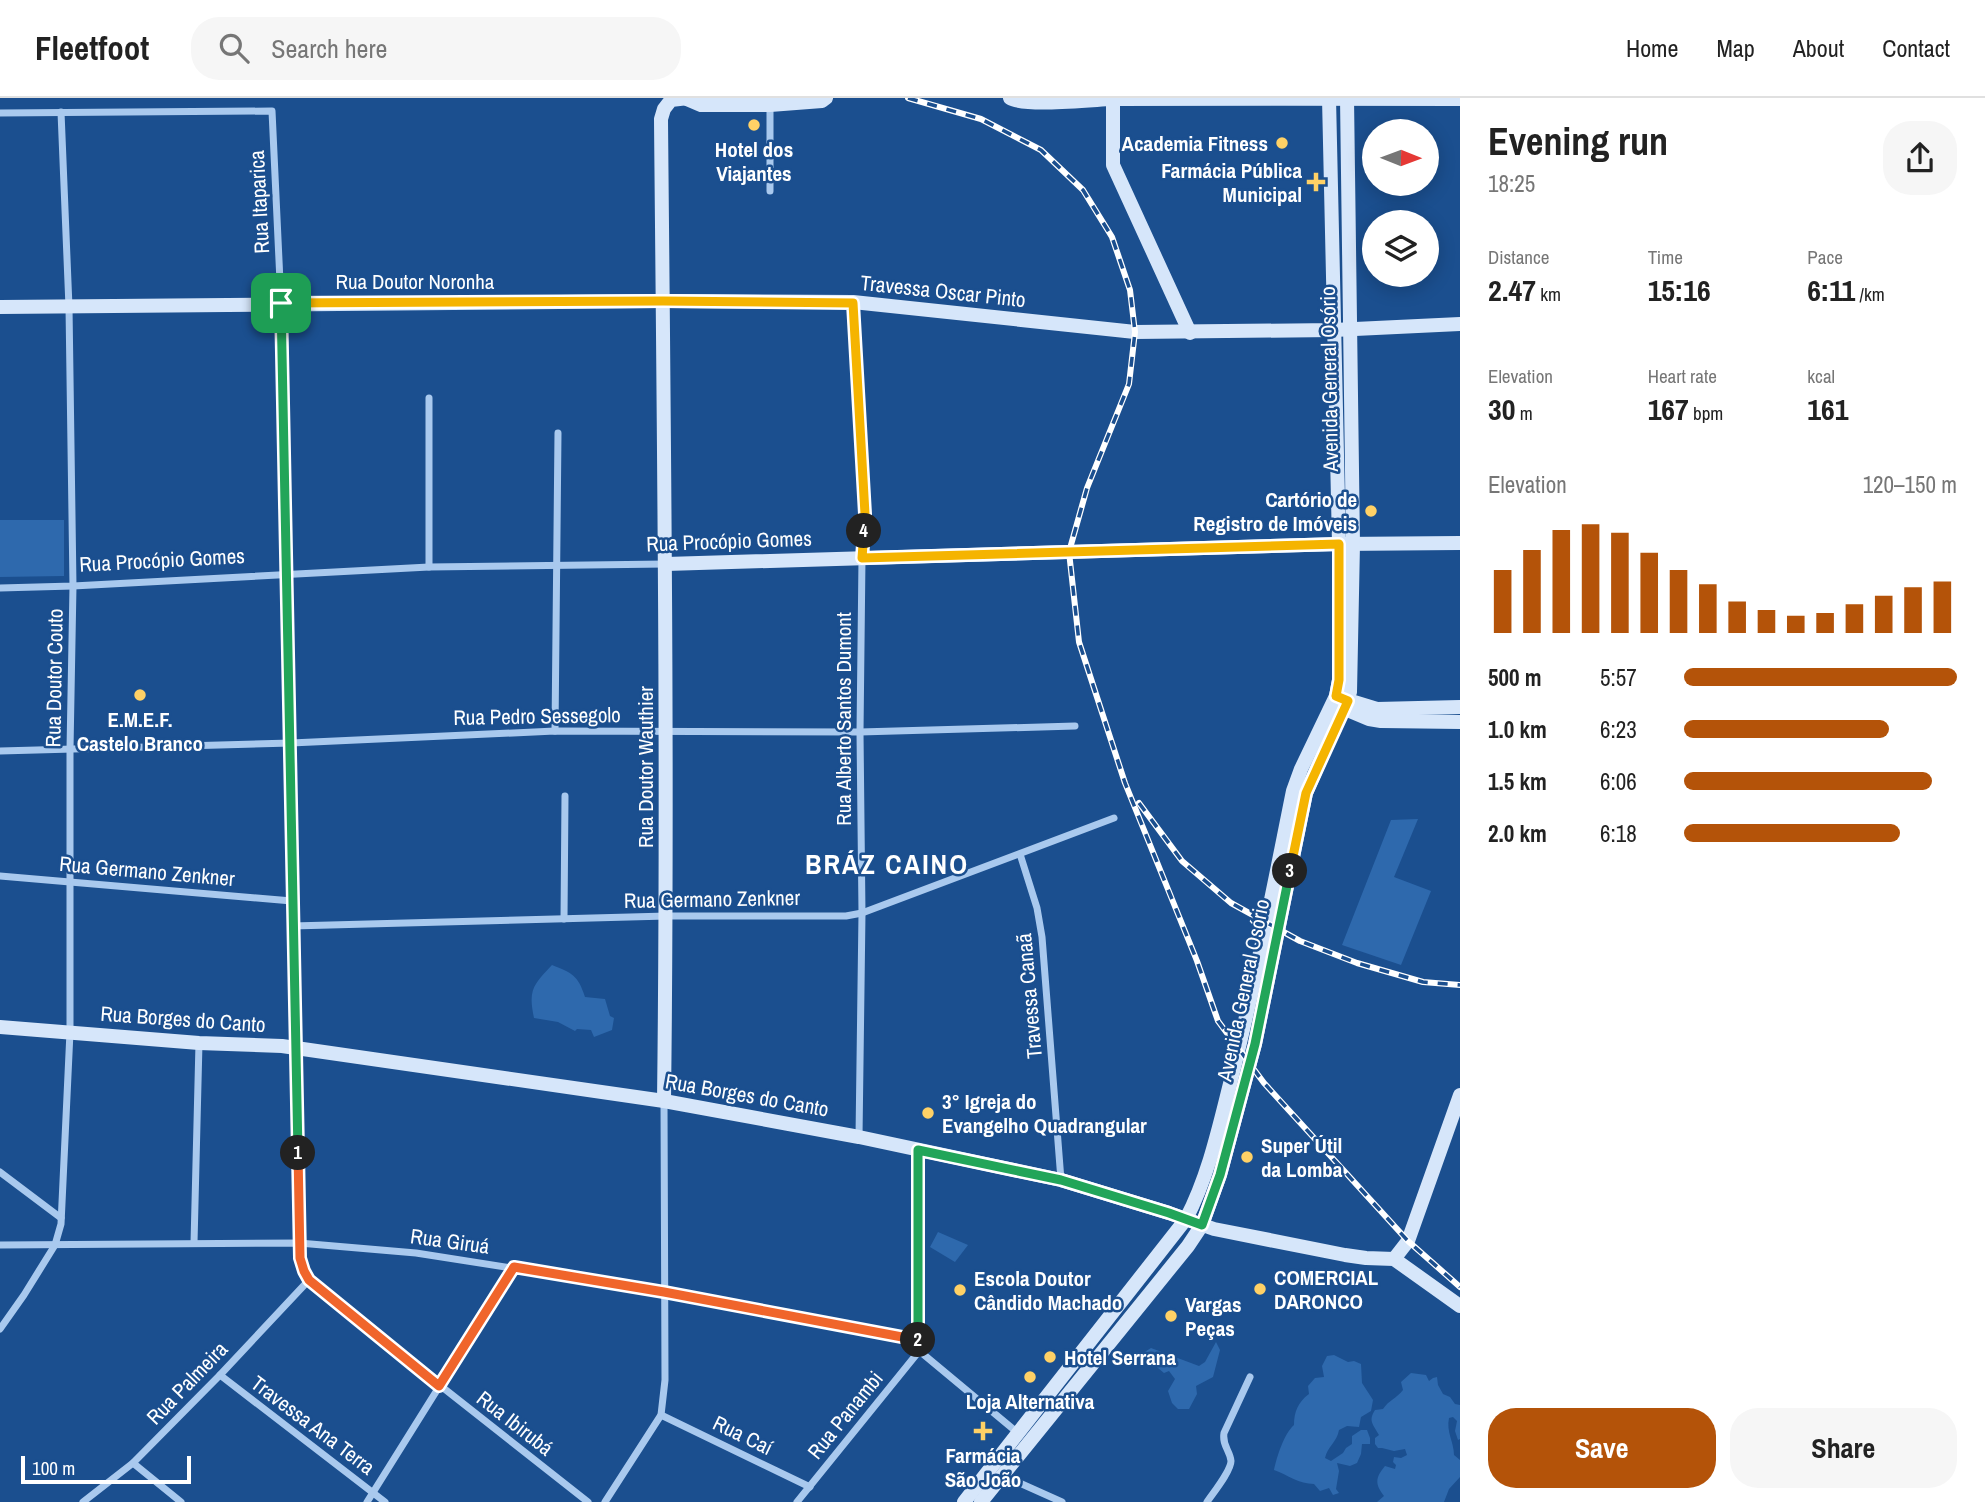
<!DOCTYPE html>
<meta charset="utf-8">
<style>
:root{--surface:#fff;--page:#f6f6f6;--text:#222;--muted:#767676;--line:#e0e0e0;--accent:#b45309}
body{margin:0;font-family:"Archivo Narrow",sans-serif;background:var(--page);color:var(--text);height:100vh;display:flex;flex-direction:column;font-size:26px;white-space:nowrap}
*{box-sizing:border-box;margin:0}
p{font-size:23px;color:var(--muted)}
.icon{flex:none;width:38px;height:38px;fill:none;stroke:currentColor;stroke-width:2;stroke-linecap:round;stroke-linejoin:round}
.map{position:relative;flex:1;overflow:hidden}
.panel{display:flex;flex-direction:column;background:var(--surface);width:525px}
.panel>*{flex:none}
.needle{width:46px;rotate:91deg}
.controls{position:absolute;left:1362px;top:21px;display:grid;gap:14px}
.controls a{display:grid;place-items:center;width:77px;height:77px;border-radius:50%;background:var(--surface);box-shadow:0 4px 18px #0003;font-size:35px}
.scale{position:absolute;left:21px;bottom:18px;width:170px;box-sizing:border-box;padding-left:7px;border:4px solid #fff;border-top:0;font-size:19px;line-height:24px;white-space:nowrap;color:#fff;-webkit-text-stroke:5px #1b4f8f;paint-order:stroke}
.pin{position:absolute;display:grid;place-items:center;width:60px;height:60px;color:#fff;margin:-30px;border-radius:14px;box-shadow:0 4px 10px #0006}
.km{position:absolute;width:35px;height:35px;margin:-18px;border-radius:50%;background:#222;color:#fff;font-size:19px;line-height:35px;text-align:center}
.round{display:grid;place-items:center;flex:none;width:74px;height:74px;border-radius:28px;background:var(--page)}
.headline{display:flex;align-items:center;justify-content:space-between;height:119px;padding:0 28px}
h1{font-size:38px;font-weight:700;line-height:52px}
.figures{display:grid;grid-template-columns:repeat(3,1fr);gap:10px;height:119px;padding:7px 28px}
.figures div{display:grid;align-content:center}
.figures b{font-size:30px;font-weight:700}
.figures small{font-size:19px;font-weight:400}
.figures p{font-size:19px}
.chart{height:196px;padding:14px 28px}
.chart p{display:flex;justify-content:space-between}
.chart svg{width:100%;height:126px;margin-top:7px;stroke:var(--accent);stroke-width:6}
.cta{display:flex;gap:14px;margin-top:auto;padding:14px 28px}
.cta a{flex:1;height:80px;border-radius:28px;background:var(--accent);color:#fff;font-size:28px;font-weight:700;line-height:80px;text-align:center}
.cta a+a{background:var(--page);color:var(--text)}
ul{padding:0 28px;list-style:none;font-size:23px}
li{display:grid;grid-template-columns:112px 84px 1fr;align-items:center;height:52px}
li i{height:18px;border-radius:9px;background:var(--accent)}
header{display:flex;align-items:center;gap:42px;box-sizing:border-box;height:98px;padding:0 35px;background:var(--surface);border-bottom:2px solid var(--line)}
header strong{font-size:33px}
nav{display:flex;gap:38px;margin-inline-start:auto;font-size:24px}
.search{width:490px;height:63px;background:var(--page);display:flex;align-items:center;gap:18px;box-sizing:border-box;padding:0 24px;border-radius:28px;color:var(--muted);font-size:26px}
main{display:flex;flex:1;min-height:0}
.map>svg:first-child{display:block}
.green{fill:#2e69ad}
.lines{fill:none;stroke-linecap:round;stroke-linejoin:round}
.street{stroke:#a9c9ee;stroke-width:7}
.secondary{stroke:#d6e6fa;stroke-width:14}
.rail-casing{stroke:#fff;stroke-width:6}
.rail{stroke:#1b4f8f;stroke-width:3.5;stroke-dasharray:10;stroke-linecap:butt}
.split-1-casing{stroke:#fff;stroke-width:14}
.split-2-casing{stroke:#fff;stroke-width:14}
.split-3-casing{stroke:#fff;stroke-width:14}
.split-4-casing{stroke:#fff;stroke-width:14}
.split-5-casing{stroke:#fff;stroke-width:14}
.split-1{stroke:#22a559;stroke-width:9}
.split-2{stroke:#f0652b;stroke-width:9}
.split-3{stroke:#22a559;stroke-width:9}
.split-4{stroke:#f5b400;stroke-width:9}
.split-5{stroke:#f5b400;stroke-width:9}
.poi-dot{fill:#ffd166;stroke:#1b4f8f;stroke-width:2.5}
.labels{text-anchor:middle;dominant-baseline:central;stroke-width:5;stroke-linejoin:round;paint-order:stroke}
.poi-label{font-size:21px;font-weight:bold;fill:#fff;stroke:#1b4f8f;text-anchor:start}
.street-label{font-size:21px;fill:#fff;stroke:#1b4f8f}
.district-label{font-size:28px;font-weight:bold;letter-spacing:2px;fill:#fff;stroke:#1b4f8f}
</style>
<header>
<strong>Fleetfoot</strong>
<div class="search"><svg class="icon" aria-label="search" viewBox="0 0 24 24"><circle cx="10" cy="10" r="6"/><path d="M15 15l6 6"/></svg>Search here</div>
<nav><a>Home</a><a>Map</a><a>About</a><a>Contact</a></nav>
</header>
<main>
<div class="map">
<svg width="1460" height="1404" viewBox="0 0 1460 1404">
<rect width="100%" height="100%" fill="#1b4f8f"/>
<g class="green">
<path d="M0,422H64V478L0,479Z"/>
<path d="M1418,721L1394,779L1431,793L1401,867L1342,847L1391,722Z"/>
<path d="M552,867C572,875 578,877 585,899L605,901L610,918L614,920L612,932L594,939L591,932L577,931L575,933L558,924L534,920C528,892 533,887 552,867Z"/>
<path d="M938,1134L968,1147L955,1164L930,1149Z"/>
<path d="M1216,1244L1220,1252L1213,1279L1196,1288L1197,1296L1189,1311H1178L1172,1305L1168,1293L1175,1281L1169,1273L1164,1275L1152,1265L1146,1264L1143,1255L1151,1250L1199,1268L1205,1264Z"/>
<path d="M1334,1257L1348,1264L1354,1263L1361,1266L1362,1285L1373,1302L1371,1313L1361,1319L1359,1329L1347,1328L1339,1332C1337,1344 1327,1349 1325,1360L1331,1363L1343,1355L1346,1350L1352,1346V1338L1361,1332H1367L1370,1340V1346H1362L1361,1356L1357,1365L1350,1368L1337,1365L1339,1373L1336,1391L1339,1395L1333,1397L1329,1390L1320,1393L1314,1386C1299,1386 1288,1377 1274,1372C1277,1358 1284,1336 1294,1327C1294,1314 1298,1304 1309,1296L1308,1288L1315,1280L1324,1279L1322,1268L1327,1258Z"/>
<path d="M1411,1275L1426,1277L1429,1283L1433,1280L1437,1279L1438,1287L1443,1296L1450,1299L1455,1306L1460,1307V1341L1458,1342L1455,1333L1457,1323L1453,1319L1449,1320C1446,1334 1454,1344 1454,1357L1460,1362V1379L1449,1391L1444,1404H1377L1384,1398C1375,1386 1375,1380 1385,1368L1395,1371L1396,1367L1393,1364L1394,1359L1401,1360L1407,1357L1405,1351L1394,1353L1382,1350H1378L1375,1346V1340L1379,1337C1373,1326 1368,1323 1375,1312L1383,1311C1389,1302 1397,1300 1403,1292L1401,1284Z"/>
</g>
<g class="lines">
<g class="street">
<path d="M770,8V93"/>
<path d="M0,15L272,13L281,205L285,477L291,645L292,803L300,1160C304,1174 308,1182 319,1192L588,1404"/>
<path d="M853,204L865,416L862,460L860,634L862,815L859,1039"/>
<path d="M429,300V469"/>
<path d="M0,490L73,488L429,469L666,466"/>
<path d="M555,633L558,335"/>
<path d="M0,653L291,645L555,633L860,634L1075,628"/>
<path d="M1020,756L1037,810L1042,839L1061,1082"/>
<path d="M0,778L292,803"/>
<path d="M564,821L565,698"/>
<path d="M292,828L667,818H846L862,815L1114,720"/>
<path d="M918,1052V1243"/>
<path d="M0,1074L61,1120"/>
<path d="M194,1145L199,945"/>
<path d="M0,1147L299,1145L416,1155L665,1194L918,1243L923,1256L1018,1335"/>
<path d="M0,1231L24,1197L55,1147L61,1126L70,934V651L73,488L69,209L61,14"/>
<path d="M220,1277L385,1404"/>
<path d="M661,1317L810,1389"/>
<path d="M133,1365L181,1404"/>
<path d="M1002,1377L1062,1404"/>
<path d="M83,1404L133,1365L220,1277L309,1182"/>
<path d="M367,1404L514,1169"/>
<path d="M605,1404L661,1317L665,1282L664,1003"/>
<path d="M797,1404L920,1252"/>
<path d="M1207,1404C1213,1395 1231,1373 1231,1363C1230,1352 1222,1348 1224,1335L1250,1279"/>
</g>
<g class="secondary">
<path d="M1010,0C1023,9 1091,2 1111,1C1227,0 1344,1 1460,1"/>
<path d="M687,1L701,7H770L822,3L826,0"/>
<path d="M1113,1V67L1190,235"/>
<path d="M0,209L663,203L853,204L1135,234L1334,232L1460,226"/>
<path d="M666,466L1339,446L1460,445"/>
<path d="M1341,600L1377,611L1460,609"/>
<path d="M1338,608L1369,621L1381,623L1460,624"/>
<path d="M0,929L199,945L282,948L664,1003L859,1039L1061,1082L1169,1115L1214,1131L1345,1157L1366,1160L1394,1161L1460,1208"/>
<path d="M664,1003C668,676 664,348 661,21L664,11L671,2L688,0"/>
<path d="M1394,1161L1408,1143L1460,997"/>
<path d="M964,1404L1186,1121C1210,1075 1220,1024 1233,974C1256,881 1274,787 1293,693L1301,671L1336,598L1339,582V446L1329,0"/>
<path d="M981,1404L1188,1148L1202,1127L1220,1077L1255,946L1306,695L1350,594L1353,446L1347,0"/>
</g>
<defs>
<g id="rail">
<path d="M908,0L981,21L1041,52L1083,92L1112,139L1130,192L1135,234L1129,286L1087,390L1069,454L1079,544L1125,685L1197,863L1218,923L1264,985L1408,1143L1460,1189"/>
<path d="M1139,705L1182,763L1231,805L1300,843L1357,865L1423,884L1460,887"/>
</g>
</defs>
<use href="#rail" class="rail-casing"/>
<use href="#rail" class="rail"/>
</g>
<g class="lines">
<defs>
<path id="split-1" d="M281,205L298,1055"/>
<path id="split-2" d="M298,1055L300,1160L304,1173L309,1182L439,1288L514,1169L664,1194L918,1242"/>
<path id="split-3" d="M918,1242V1052L1061,1082L1169,1115L1202,1127L1220,1077L1255,946L1290,773"/>
<path id="split-4" d="M864,433L862,460L1339,446V582L1336,598L1348,603L1306,695L1290,773"/>
<path id="split-5" d="M281,205L663,203L853,205L865,416L864,433"/>
</defs>
<use href="#split-1" class="split-1-casing"/>
<use href="#split-2" class="split-2-casing"/>
<use href="#split-3" class="split-3-casing"/>
<use href="#split-4" class="split-4-casing"/>
<use href="#split-5" class="split-5-casing"/>
<use href="#split-1" class="split-1"/>
<use href="#split-2" class="split-2"/>
<use href="#split-3" class="split-3"/>
<use href="#split-4" class="split-4"/>
<use href="#split-5" class="split-5"/>
</g>
<g class="poi-dot">
<circle cx="754" cy="27" r="7"/>
<circle cx="1282" cy="45" r="7"/>
<path d="M1312.5 73.5h7v7h7v7h-7v7h-7v-7h-7v-7h7z"/>
<circle cx="1371" cy="413" r="7"/>
<circle cx="140" cy="597" r="7"/>
<circle cx="928" cy="1015" r="7"/>
<circle cx="1247" cy="1059" r="7"/>
<circle cx="1260" cy="1191" r="7"/>
<circle cx="960" cy="1192" r="7"/>
<circle cx="1171" cy="1218" r="7"/>
<circle cx="1050" cy="1259" r="7"/>
<circle cx="1030" cy="1279" r="7"/>
<path d="M979.5 1322.5h7v7h7v7h-7v7h-7v-7h-7v-7h7z"/>
</g>
<g class="labels">
<g class="poi-label">
<text x="1268" y="45" text-anchor="end">Academia Fitness</text>
<text x="754" y="51" text-anchor="middle">Hotel dos<tspan x="754" dy="24">Viajantes</tspan></text>
<text x="1302" y="72" text-anchor="end">Farmácia Pública<tspan x="1302" dy="24">Municipal</tspan></text>
<text x="1357" y="401" text-anchor="end">Cartório de<tspan x="1357" dy="24">Registro de Imóveis</tspan></text>
<text x="140" y="621" text-anchor="middle">E.M.E.F.<tspan x="140" dy="24">Castelo Branco</tspan></text>
<text x="942" y="1003">3° Igreja do<tspan x="942" dy="24">Evangelho Quadrangular</tspan></text>
<text x="1261" y="1047">Super Útil<tspan x="1261" dy="24">da Lomba</tspan></text>
<text x="1274" y="1179">COMERCIAL<tspan x="1274" dy="24">DARONCO</tspan></text>
<text x="974" y="1180">Escola Doutor<tspan x="974" dy="24">Cândido Machado</tspan></text>
<text x="1185" y="1206">Vargas<tspan x="1185" dy="24">Peças</tspan></text>
<text x="1064" y="1259">Hotel Serrana</text>
<text x="1030" y="1303" text-anchor="middle">Loja Alternativa</text>
<text x="983" y="1357" text-anchor="middle">Farmácia<tspan x="983" dy="24">São João</tspan></text>
</g>
<g class="street-label">
<text transform="translate(259 104) rotate(-93)">Rua Itaparica</text>
<text x="415" y="183">Rua Doutor Noronha</text>
<text transform="translate(943 193) rotate(6)">Travessa Oscar Pinto</text>
<text transform="translate(1329 281) rotate(-91)">Avenida General Osório</text>
<text transform="translate(729 443) rotate(-2)">Rua Procópio Gomes</text>
<text transform="translate(162 462) rotate(-3)">Rua Procópio Gomes</text>
<text transform="translate(54 580) rotate(-89)">Rua Doutor Couto</text>
<text transform="translate(537 618) rotate(-1)">Rua Pedro Sessegolo</text>
<text transform="translate(843 621) rotate(-90)">Rua Alberto Santos Dumont</text>
<text transform="translate(645 669) rotate(-90)">Rua Doutor Wauthier</text>
<text transform="translate(147 773) rotate(5)">Rua Germano Zenkner</text>
<text transform="translate(712 801) rotate(-1)">Rua Germano Zenkner</text>
<text transform="translate(1243 892) rotate(-78)">Avenida General Osório</text>
<text transform="translate(1029 898) rotate(-95)">Travessa Canaã</text>
<text transform="translate(183 921) rotate(4)">Rua Borges do Canto</text>
<text transform="translate(747 997) rotate(10)">Rua Borges do Canto</text>
<text transform="translate(450 1143) rotate(8)">Rua Giruá</text>
<text transform="translate(187 1285) rotate(-46)">Rua Palmeira</text>
<text transform="translate(845 1317) rotate(-51)">Rua Panambi</text>
<text transform="translate(515 1325) rotate(38)">Rua Ibirubá</text>
<text transform="translate(313 1327) rotate(37)">Travessa Ana Terra</text>
<text transform="translate(743 1337) rotate(26)">Rua Caí</text>
</g>
<g class="district-label">
<text x="887" y="766">BRÁZ CAINO</text>
</g>
</g>
</svg>
<div class="controls">
<a><svg class="needle" viewBox="-14 -14 28 28"><path d="M0-13l5 13h-10z" fill="#e53935"/><path d="M0 13l5-13h-10z" fill="#767676"/></svg></a>
<a><svg class="icon" aria-label="layers" viewBox="0 0 24 24"><path d="M12 4l9 5-9 5-9-5zM3 14l9 5 9-5"/></svg></a>
</div>
<div class="scale">100 m</div>
<div class="pin" style="left:281px;top:205px;background:#1e9e55"><svg class="icon" aria-label="arrive" viewBox="0 0 24 24"><path d="M6 21V4h12l-3 4 3 4H6"/></svg></div>
<b class="km" style="left:298px;top:1055px">1</b>
<b class="km" style="left:918px;top:1242px">2</b>
<b class="km" style="left:1290px;top:773px">3</b>
<b class="km" style="left:864px;top:433px">4</b>
</div>
<section class="panel">
<div class="headline"><div><h1>Evening run</h1><p>18:25</p></div><a class="round"><svg class="icon" aria-label="share" viewBox="0 0 24 24"><path d="M12 15V3M7 8l5-5 5 5M5 13v7h14v-7"/></svg></a></div>
<div class="figures">
<div><p>Distance</p><b>2.47<small> km</small></b></div>
<div><p>Time</p><b>15:16</b></div>
<div><p>Pace</p><b>6:11<small> /km</small></b></div>
</div>
<div class="figures">
<div><p>Elevation</p><b>30<small> m</small></b></div>
<div><p>Heart rate</p><b>167<small> bpm</small></b></div>
<div><p>kcal</p><b>161</b></div>
</div>
<div class="chart"><p><span>Elevation</span>120–150 m</p>
<svg viewBox="0 0 160 44" preserveAspectRatio="none"><path d="M5 44V22M15 44V15M25 44V8M35 44V6M45 44V9M55 44V16M65 44V22M75 44V27M85 44V33M95 44V36M105 44V38M115 44V37M125 44V34M135 44V31M145 44V28M155 44V26"/></svg>
</div>
<ul>
<li><b>500 m</b>5:57<i style="width:100%"></i></li>
<li><b>1.0 km</b>6:23<i style="width:75%"></i></li>
<li><b>1.5 km</b>6:06<i style="width:91%"></i></li>
<li><b>2.0 km</b>6:18<i style="width:79%"></i></li>
</ul>
<div class="cta"><a>Save</a><a>Share</a></div>
</section>
</main>
